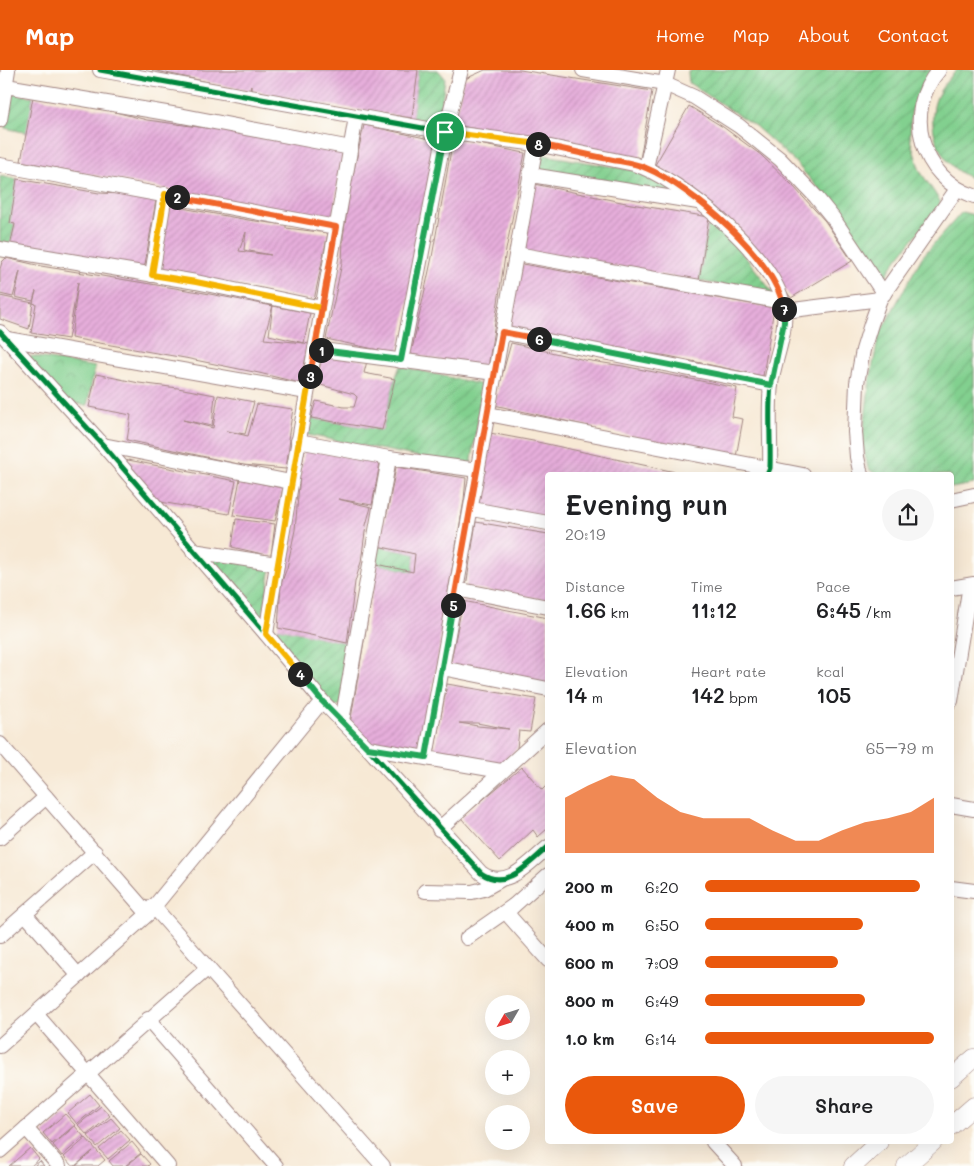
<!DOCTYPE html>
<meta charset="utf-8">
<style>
:root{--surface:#fff;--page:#f6f6f6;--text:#202124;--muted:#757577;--accent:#ea580c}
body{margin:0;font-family:Mali,sans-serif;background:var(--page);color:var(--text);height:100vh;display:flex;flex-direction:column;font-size:19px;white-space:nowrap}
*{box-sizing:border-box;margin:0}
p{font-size:16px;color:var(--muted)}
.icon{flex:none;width:28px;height:28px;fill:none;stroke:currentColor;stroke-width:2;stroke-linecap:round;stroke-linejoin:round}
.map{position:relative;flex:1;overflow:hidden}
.sheet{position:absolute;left:545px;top:402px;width:409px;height:672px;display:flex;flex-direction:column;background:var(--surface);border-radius:5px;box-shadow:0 5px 20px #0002}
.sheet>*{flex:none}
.needle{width:32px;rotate:231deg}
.controls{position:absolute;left:485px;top:925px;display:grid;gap:10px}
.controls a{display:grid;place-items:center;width:45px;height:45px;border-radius:50%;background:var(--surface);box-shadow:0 5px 20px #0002;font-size:25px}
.pin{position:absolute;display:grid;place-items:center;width:42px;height:42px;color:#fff;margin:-21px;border:2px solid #fff;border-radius:50%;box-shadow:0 1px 5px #0007}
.km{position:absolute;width:25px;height:25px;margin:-12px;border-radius:50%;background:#222;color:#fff;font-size:14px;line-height:25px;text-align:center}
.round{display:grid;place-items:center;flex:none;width:52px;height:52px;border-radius:26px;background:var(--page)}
.headline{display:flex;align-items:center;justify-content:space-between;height:85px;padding:0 20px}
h1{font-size:28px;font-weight:600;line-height:38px}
.metrics{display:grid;grid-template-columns:repeat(3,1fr);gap:8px;height:85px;padding:5px 20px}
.metrics div{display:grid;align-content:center}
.metrics b{font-size:21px;font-weight:600}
.metrics small{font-size:14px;font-weight:400}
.metrics p{font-size:14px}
.chart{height:140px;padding:10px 20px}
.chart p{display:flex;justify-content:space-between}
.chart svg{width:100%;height:90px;margin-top:5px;fill:var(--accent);opacity:.7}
.primary-button{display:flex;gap:10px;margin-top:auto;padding:10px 20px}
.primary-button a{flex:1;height:58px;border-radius:30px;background:var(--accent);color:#fff;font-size:20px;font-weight:600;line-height:58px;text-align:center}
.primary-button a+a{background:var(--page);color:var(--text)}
ul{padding:0 20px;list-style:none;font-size:16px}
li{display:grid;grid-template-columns:80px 60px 1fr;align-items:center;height:38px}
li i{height:12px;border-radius:6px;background:var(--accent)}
header{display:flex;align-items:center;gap:30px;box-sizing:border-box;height:70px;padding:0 25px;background:var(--accent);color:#fff}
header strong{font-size:24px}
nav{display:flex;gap:28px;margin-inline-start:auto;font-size:18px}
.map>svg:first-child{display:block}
.park{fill:url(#park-crowns);stroke:#66785d}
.garden{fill:url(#garden-furrows);stroke:#66785d}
.building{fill:url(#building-hatch);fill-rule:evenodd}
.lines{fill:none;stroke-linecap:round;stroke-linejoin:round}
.minor-casing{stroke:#a08480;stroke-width:16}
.major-casing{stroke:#a08480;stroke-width:19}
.minor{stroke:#fff;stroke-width:14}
.major{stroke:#fff;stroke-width:18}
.cycleway-casing{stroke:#fdfcf7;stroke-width:8}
.cycleway{stroke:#00873e;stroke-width:5}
.split-1-casing{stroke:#fff;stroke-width:10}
.split-2-casing{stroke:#fff;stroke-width:10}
.split-3-casing{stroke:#fff;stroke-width:10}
.split-4-casing{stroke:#fff;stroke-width:10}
.split-5-casing{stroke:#fff;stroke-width:10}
.split-6-casing{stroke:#fff;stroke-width:10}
.split-7-casing{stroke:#fff;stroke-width:10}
.split-8-casing{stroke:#fff;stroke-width:10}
.split-9-casing{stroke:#fff;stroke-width:10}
.split-1{stroke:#22a559;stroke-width:6}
.split-2{stroke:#f5b400;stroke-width:6}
.split-3{stroke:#f0652b;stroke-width:6}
.split-4{stroke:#f5b400;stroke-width:6}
.split-5{stroke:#22a559;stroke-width:6}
.split-6{stroke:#f0652b;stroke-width:6}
.split-7{stroke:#22a559;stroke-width:6}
.split-8{stroke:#f0652b;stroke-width:6}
.split-9{stroke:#f5b400;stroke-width:6}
</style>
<header>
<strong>Map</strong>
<nav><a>Home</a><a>Map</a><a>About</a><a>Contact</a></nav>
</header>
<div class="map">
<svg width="974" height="1096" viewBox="0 0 974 1096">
<defs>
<pattern id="park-crowns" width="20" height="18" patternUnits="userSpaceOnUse" patternTransform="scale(1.25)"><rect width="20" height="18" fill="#82d08f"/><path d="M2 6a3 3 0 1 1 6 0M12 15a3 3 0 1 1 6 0" fill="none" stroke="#72b27c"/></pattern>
<pattern id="garden-furrows" width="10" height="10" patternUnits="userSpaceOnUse" patternTransform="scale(1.25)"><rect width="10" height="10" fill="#82d08f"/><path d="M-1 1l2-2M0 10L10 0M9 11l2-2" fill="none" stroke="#72b27c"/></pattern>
<pattern id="building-hatch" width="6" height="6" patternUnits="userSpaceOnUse" patternTransform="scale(1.25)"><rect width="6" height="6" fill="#e6aedb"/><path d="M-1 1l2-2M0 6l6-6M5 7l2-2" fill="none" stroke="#c795bc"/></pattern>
</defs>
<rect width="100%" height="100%" fill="#fdfcf7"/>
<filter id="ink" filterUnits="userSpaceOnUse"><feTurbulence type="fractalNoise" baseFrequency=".02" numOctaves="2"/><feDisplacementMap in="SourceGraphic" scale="10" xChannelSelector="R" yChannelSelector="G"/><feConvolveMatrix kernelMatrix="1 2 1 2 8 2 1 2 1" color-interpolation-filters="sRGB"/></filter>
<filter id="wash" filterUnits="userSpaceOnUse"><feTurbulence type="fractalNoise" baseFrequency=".0096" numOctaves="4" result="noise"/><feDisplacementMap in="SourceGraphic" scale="20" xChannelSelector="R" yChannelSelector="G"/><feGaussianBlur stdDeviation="1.12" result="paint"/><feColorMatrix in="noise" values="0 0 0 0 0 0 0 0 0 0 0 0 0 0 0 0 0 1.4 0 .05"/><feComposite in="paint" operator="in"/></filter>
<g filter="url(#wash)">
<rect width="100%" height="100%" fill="#f7e9d5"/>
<path class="park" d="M32,286L95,297L87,336L65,331L29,288Z"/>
<g class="garden">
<path d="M418,0H438L445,8L439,53L412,48Z"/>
<path d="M693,0H934L923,13L911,44L910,69L920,101L940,131L939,136L897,189L886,206L878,205L839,142L794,91L755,56L689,13L688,2Z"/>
<path d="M957,0H974V109C944,100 928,66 934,36C937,22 947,10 957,0Z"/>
<path d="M10,22L33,27L28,63L5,58L4,47Z"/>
<path d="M539,84L632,100L652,107L681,127L538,107L536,91Z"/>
<path d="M0,106L17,109L12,145L15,154L10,176L0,173Z"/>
<path d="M962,142L974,145V414L951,418V405H876L868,398L862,373L870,309L879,265L922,187Z"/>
<path d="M709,147C734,172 754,196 774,225L699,211Z"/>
<path d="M400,296L483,315L471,397L308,365L311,348L382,360L395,309Z"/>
<path d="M377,476L415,484L413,502L377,494Z"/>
<path d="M209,487L271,497L263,548H255Z"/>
<path d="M278,558L347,573L352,576L340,635L333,636L275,567Z"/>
</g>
<g id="blocks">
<g class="building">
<path d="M152,0H418L412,48L328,35L251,20V15L250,21Z"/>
<path d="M485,0H520L652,21L640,89L454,55L463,10Z"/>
<path d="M33,27L111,41L147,50L228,61L343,82L332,151L21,91Z"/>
<path d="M689,36L723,57L761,85L793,116L825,151L852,191L791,228L767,193L684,114L655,95Z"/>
<path d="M364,55L439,71L398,284L326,269L342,193L343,167L351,114Z"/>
<path d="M453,69L525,83L506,180L488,298L448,292L411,284L432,187Z"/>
<path d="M17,109L99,123L124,124L156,130L144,200L10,176L15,154L10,153Z"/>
<path d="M534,114L631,134L709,147L699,211L522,182Z"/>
<path d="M171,136L248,150L286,155V158L328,163L314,230L159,199L165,167V154ZM246,162L244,180L271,185L239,181Z"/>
<path d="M6,188L41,196L199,222L310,243L304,273L309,274L300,313L259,303L185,288L71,268L78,212L68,269L31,263L36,234L33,233L36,221L33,231L15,227L20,201L13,227L0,224V199L2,192ZM273,235L269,265L304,273L264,269Z"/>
<path d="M522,194L774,238L763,306L668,286L590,275L508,260Z"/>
<path d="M0,226L33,233L29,259L0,249Z"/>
<path d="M511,273L585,290L623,296L737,318L732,347L743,349L736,387L646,369L494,335Z"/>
<path d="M322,282L367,291L364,303L395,309L382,360L311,348L316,331L344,337H354L357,327L354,324L317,314Z"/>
<path d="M96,304L139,313L178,318L215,325L212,356L183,350L213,358L218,325L254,332L245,364L226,361L248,366L257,334L293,339L288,369H290L286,399L243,395L127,370L131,345L89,337Z"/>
<path d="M490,363L533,371L689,405H548V449L478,437Z"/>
<path d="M305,379L380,393L372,435L338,429L371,437L366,455L361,492L355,512L347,573L278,558L281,514L287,498L295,460L300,404Z"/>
<path d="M128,390L236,411L229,444L155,431L123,394Z"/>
<path d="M396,397L466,408L464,430L441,563L438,590L421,681L366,673L350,654L377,494L413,502L415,484L377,476L388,439Z"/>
<path d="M240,409L283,418L275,451L233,445Z"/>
<path d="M236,449L275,454L271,486L232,477Z"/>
<path d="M476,452L548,464V530L466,517Z"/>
<path d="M463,531L548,548V616L450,596Z"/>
<path d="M447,614L536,629L530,662L519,661L517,678L502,694L434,683ZM459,653H477L509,659L478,656Z"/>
<path d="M522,697L542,720L546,716L548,717V758L538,767L533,760L500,791L461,748Z"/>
<path d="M90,1024L99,1035L77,1054L68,1043Z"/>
<path d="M101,1036L110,1046L87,1065L78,1055Z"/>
<path d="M65,1044L75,1055L52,1074L43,1063Z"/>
<path d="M111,1048L120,1058L97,1077L88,1066Z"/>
<path d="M75,1056L84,1067L62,1086L53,1075Z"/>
<path d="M121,1060L130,1070L108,1089L99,1079Z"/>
<path d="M86,1068L105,1090L98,1096H76L93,1081L75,1096H72L64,1087Z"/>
<path d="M132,1072L141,1083L125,1096H113L109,1091Z"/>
<path d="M30,1078L39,1089L31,1096H9Z"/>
<path d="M141,1084L150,1094L148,1096H126Z"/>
<path d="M40,1091L44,1096H34Z"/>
</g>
</g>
</g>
<g filter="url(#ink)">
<use href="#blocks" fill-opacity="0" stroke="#a08480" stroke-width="1"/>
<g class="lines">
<defs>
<g id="minor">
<path d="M100,0L445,62L536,74L634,94C680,108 779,189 784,240C787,263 774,290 771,314C768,342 771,370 770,398L767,405"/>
<path d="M583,0L665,14L694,27L739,56L780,89L816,127L833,148L884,224"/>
<path d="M939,0C902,42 921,108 974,126"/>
<path d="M6,16L178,45L351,78"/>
<path d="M0,50L8,0"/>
<path d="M0,95L336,157"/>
<path d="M646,98L668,0"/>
<path d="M531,105L698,132"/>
<path d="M0,179L196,212L322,238"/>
<path d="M517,184L783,232"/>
<path d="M152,205L165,124"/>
<path d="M785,241L880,229"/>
<path d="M0,262L103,375L266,564L322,631L368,678L481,803C506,821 528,794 548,777"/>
<path d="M502,262L771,315"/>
<path d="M7,269L307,322"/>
<path d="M315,279L495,303"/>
<path d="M401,291L445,62L461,0"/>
<path d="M488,344L803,405"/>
<path d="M298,371L389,388L478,400"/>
<path d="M103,375L291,412"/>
<path d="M861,405L857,387L855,362L857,313L863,280L871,254L880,229L957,119"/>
<path d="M951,430L974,425"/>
<path d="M472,439L548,453"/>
<path d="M193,481L277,494"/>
<path d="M951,518L974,514"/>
<path d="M456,519L548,537"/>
<path d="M266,564L277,494L356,47"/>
<path d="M442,598L548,619"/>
<path d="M951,631L970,515"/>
<path d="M342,651L389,388"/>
<path d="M0,674L148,844"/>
<path d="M368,678L501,701"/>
<path d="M426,687L536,74"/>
<path d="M951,735L974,739"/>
<path d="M439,759L548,660"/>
<path d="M0,768L46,727"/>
<path d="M548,805L511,838L509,842L510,847L548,890"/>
<path d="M951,818L974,821"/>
<path d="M425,821L472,822L484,819L500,810"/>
<path d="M153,836L383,1096"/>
<path d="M25,844L79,906"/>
<path d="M0,866L95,782"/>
<path d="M467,868L513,836"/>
<path d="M36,944L168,1096"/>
<path d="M148,949L276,1096"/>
<path d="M0,976L148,844L322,631"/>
<path d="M26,1058L59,1096"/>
<path d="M713,1072L735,1096"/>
<path d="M0,1081L208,898"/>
</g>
<g id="major">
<path d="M951,1008L974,988"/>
<path d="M951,1056L974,1036"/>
<path d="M853,1096L879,1072"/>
<path d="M906,1096L933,1072"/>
</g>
</defs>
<use href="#minor" class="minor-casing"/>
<use href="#major" class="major-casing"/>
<use href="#minor" class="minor"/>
<use href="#major" class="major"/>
<defs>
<g id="cycleway">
<path d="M100,0L445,62L536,74L634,94C680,108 779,189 784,240C787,263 774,290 771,314C768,342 771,370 770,398L767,405"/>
<path d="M0,262L103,375L266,564L322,631L368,678L481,803C506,821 528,794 548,777"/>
</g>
</defs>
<use href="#cycleway" class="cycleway-casing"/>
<use href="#cycleway" class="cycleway"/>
</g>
</g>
<g class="lines" filter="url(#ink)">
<defs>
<path id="split-1" d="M321,280L401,290L445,62"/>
<path id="split-2" d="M177,127L165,124L152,205L196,212L322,238L315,279L321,280"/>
<path id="split-3" d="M177,127L336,157L310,306"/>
<path id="split-4" d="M300,604L266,564L310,306"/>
<path id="split-5" d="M300,604L322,631L368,678L426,687L453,535"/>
<path id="split-6" d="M453,535L502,262L539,269"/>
<path id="split-7" d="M539,269L771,315L784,252V239"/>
<path id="split-8" d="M538,74C563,79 588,85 613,90C624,92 635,93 646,98C690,116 777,190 784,239"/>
<path id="split-9" d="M445,62L538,74"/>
</defs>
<use href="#split-1" class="split-1-casing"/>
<use href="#split-2" class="split-2-casing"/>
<use href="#split-3" class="split-3-casing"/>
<use href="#split-4" class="split-4-casing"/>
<use href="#split-5" class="split-5-casing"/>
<use href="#split-6" class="split-6-casing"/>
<use href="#split-7" class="split-7-casing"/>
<use href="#split-8" class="split-8-casing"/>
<use href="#split-9" class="split-9-casing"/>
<use href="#split-1" class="split-1"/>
<use href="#split-2" class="split-2"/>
<use href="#split-3" class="split-3"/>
<use href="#split-4" class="split-4"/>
<use href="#split-5" class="split-5"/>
<use href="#split-6" class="split-6"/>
<use href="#split-7" class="split-7"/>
<use href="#split-8" class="split-8"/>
<use href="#split-9" class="split-9"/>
</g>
</svg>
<div class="controls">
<a><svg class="needle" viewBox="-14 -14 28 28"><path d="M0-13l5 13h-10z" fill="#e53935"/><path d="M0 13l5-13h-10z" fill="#757577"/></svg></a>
<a>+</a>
<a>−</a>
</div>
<div class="pin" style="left:445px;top:62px;background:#1e9e55"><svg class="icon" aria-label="arrive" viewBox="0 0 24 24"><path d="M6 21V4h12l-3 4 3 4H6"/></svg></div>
<b class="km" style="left:321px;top:280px">1</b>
<b class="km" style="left:177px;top:127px">2</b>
<b class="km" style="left:310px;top:306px">3</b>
<b class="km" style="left:300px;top:604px">4</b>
<b class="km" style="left:453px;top:535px">5</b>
<b class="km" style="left:539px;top:269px">6</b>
<b class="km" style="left:784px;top:239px">7</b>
<b class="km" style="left:538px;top:74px">8</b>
<section class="sheet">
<div class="headline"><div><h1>Evening run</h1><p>20:19</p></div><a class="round"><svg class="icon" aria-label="share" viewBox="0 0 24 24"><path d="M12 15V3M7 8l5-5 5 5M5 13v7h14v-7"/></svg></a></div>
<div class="metrics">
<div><p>Distance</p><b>1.66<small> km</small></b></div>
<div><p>Time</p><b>11:12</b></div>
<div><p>Pace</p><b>6:45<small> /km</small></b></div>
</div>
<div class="metrics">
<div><p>Elevation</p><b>14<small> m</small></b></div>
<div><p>Heart rate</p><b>142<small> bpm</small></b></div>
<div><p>kcal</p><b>105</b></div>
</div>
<div class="chart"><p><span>Elevation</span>65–79 m</p>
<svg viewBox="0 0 160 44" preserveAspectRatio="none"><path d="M0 44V17L10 11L20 6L30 8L40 17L50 24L60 27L70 27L80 27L90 33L100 38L110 38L120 33L130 29L140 27L150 24L160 17V44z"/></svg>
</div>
<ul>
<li><b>200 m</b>6:20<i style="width:94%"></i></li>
<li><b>400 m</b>6:50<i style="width:69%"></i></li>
<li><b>600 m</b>7:09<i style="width:58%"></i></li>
<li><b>800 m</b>6:49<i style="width:70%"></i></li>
<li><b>1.0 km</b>6:14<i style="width:100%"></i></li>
</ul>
<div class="primary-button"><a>Save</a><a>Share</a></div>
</section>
</div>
